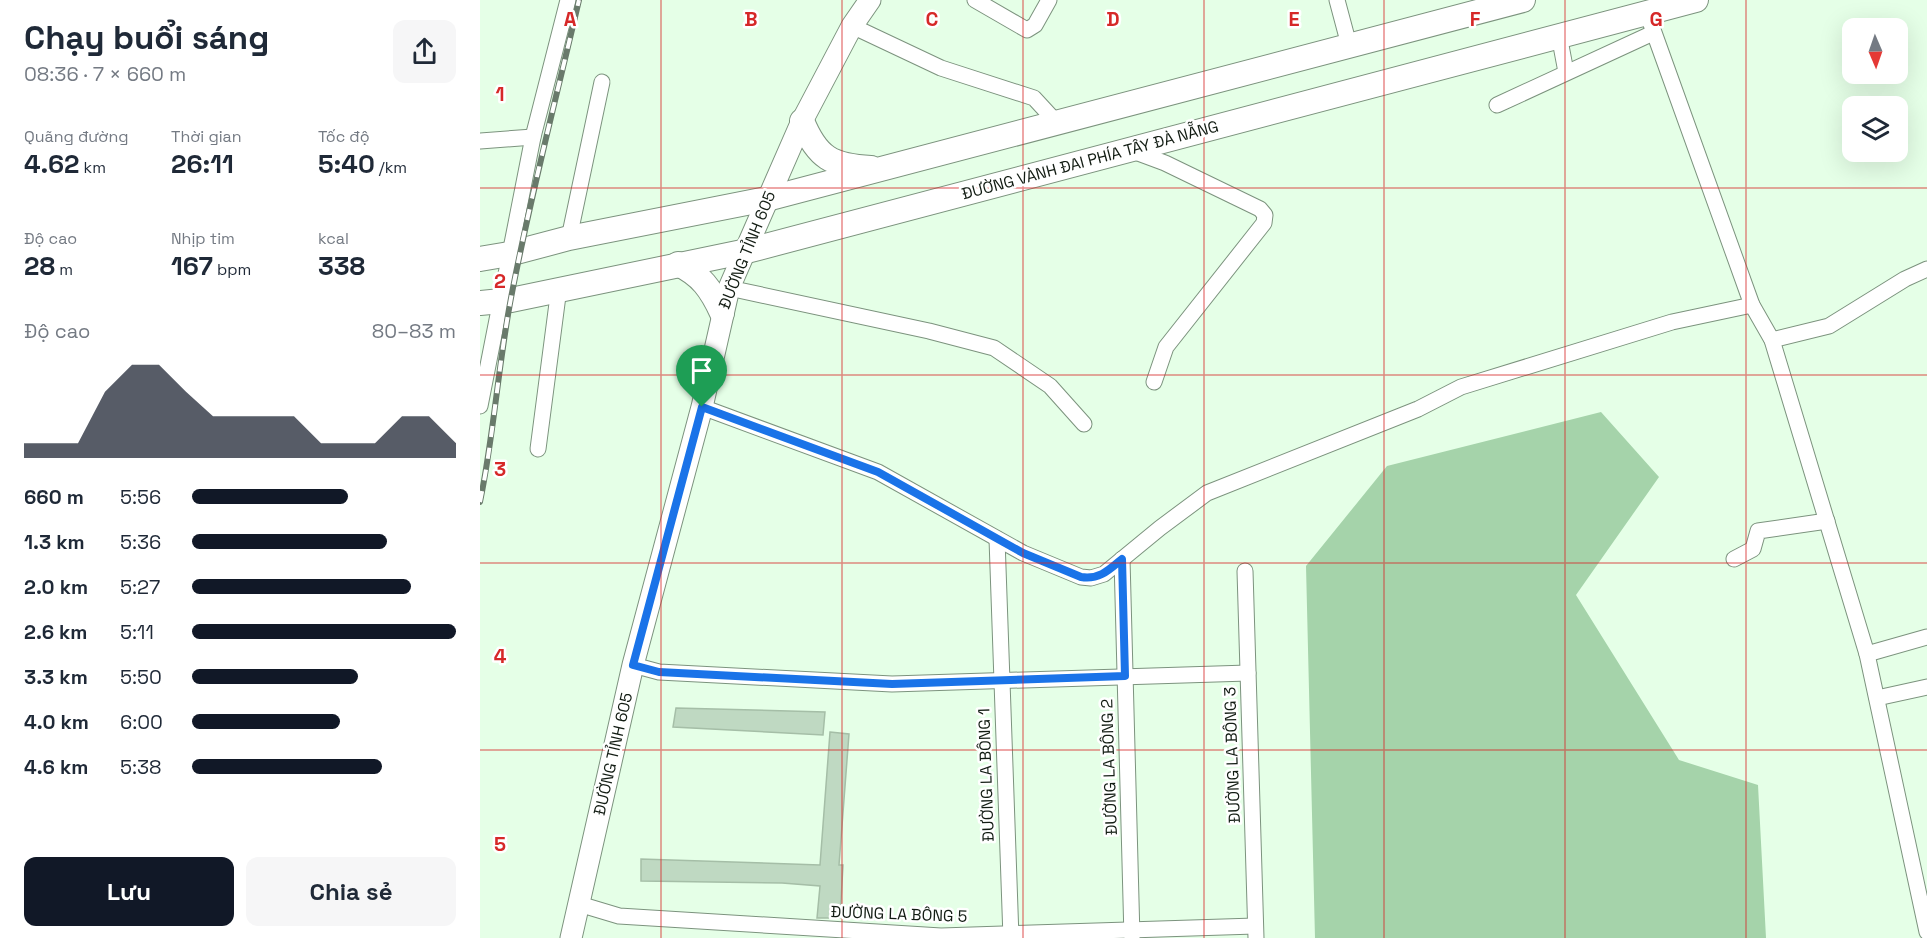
<!DOCTYPE html>
<html lang="vi">
<meta charset="utf-8">
<style>
:root{--surface:#fff;--page:#f6f6f7;--text:#1f2937;--muted:#747a83;--accent:#111827}
body{margin:0;font-family:"Space Grotesk",sans-serif;background:var(--page);color:var(--text);height:100vh;display:flex;flex-direction:column;font-size:22px;white-space:nowrap}
*{box-sizing:border-box;margin:0}
p{font-size:20px;color:var(--muted)}
.icon{flex:none;width:33px;height:33px;fill:none;stroke:currentColor;stroke-width:2;stroke-linecap:round;stroke-linejoin:round}
.map{position:relative;flex:1;overflow:hidden}
.side{display:flex;flex-direction:column;background:var(--surface);width:480px}
.side>*{flex:none}
.needle{width:39px;rotate:178deg}
.buttons{position:absolute;left:1362px;top:18px;display:grid;gap:12px}
.buttons a{display:grid;place-items:center;width:66px;height:66px;border-radius:12px;background:var(--surface);box-shadow:0 6px 24px #0002;font-size:30px}
.pin{position:absolute;display:grid;place-items:center;width:51px;height:51px;color:#fff;margin:-62px -26px;border-radius:50% 50% 50% 0;rotate:-45deg;box-shadow:0 0 6px #0007}
.pin .icon{rotate:45deg}
.round{display:grid;place-items:center;flex:none;width:63px;height:63px;border-radius:12px;background:var(--page)}
.overview{display:flex;align-items:center;justify-content:space-between;height:102px;padding:0 24px}
h1{font-size:33px;font-weight:700;line-height:45px}
.figures{display:grid;grid-template-columns:repeat(3,1fr);gap:9px;height:102px;padding:6px 24px}
.figures div{display:grid;align-content:center}
.figures b{font-size:26px;font-weight:700}
.figures small{font-size:16px;font-weight:400}
.figures p{font-size:16px}
.chart{height:168px;padding:12px 24px}
.chart p{display:flex;justify-content:space-between}
.chart svg{width:100%;height:108px;margin-top:6px;fill:var(--accent);opacity:.7}
.action{display:flex;gap:12px;margin-top:auto;padding:12px 24px}
.action a{flex:1;height:69px;border-radius:12px;background:var(--accent);color:#fff;font-size:24px;font-weight:700;line-height:69px;text-align:center}
.action a+a{background:var(--page);color:var(--text)}
ul{padding:0 24px;list-style:none;font-size:20px}
li{display:grid;grid-template-columns:96px 72px 1fr;align-items:center;height:45px}
li i{height:15px;border-radius:8px;background:var(--accent)}
main{display:flex;flex:1;min-height:0}
.map>svg:first-child{display:block}
.green{fill:#a5d3aa}
.building{fill:#bfd9c2;stroke:#a5bea7;stroke-width:1.5}
.lines{fill:none;stroke-linecap:round;stroke-linejoin:round}
.street-casing{stroke:#7c937e;stroke-width:17}
.secondary-casing{stroke:#7c937e;stroke-width:23}
.primary-casing{stroke:#7c937e;stroke-width:26}
.street{stroke:#fff;stroke-width:15}
.secondary{stroke:#fff;stroke-width:21}
.primary{stroke:#fff;stroke-width:24}
.rail-casing{stroke:#697a6b;stroke-width:6}
.rail{stroke:#fff;stroke-width:4;stroke-dasharray:11;stroke-linecap:butt}
.route-casing{stroke:#fff;stroke-width:12}
.route{stroke:#1a73e8;stroke-width:8}
.grid{fill:none;stroke:#d62828;stroke-width:1.5;stroke-opacity:0.55}
.labels{text-anchor:middle;dominant-baseline:central;stroke-width:5;stroke-linejoin:round;paint-order:stroke}
.street-label{font-size:16px;fill:#121c13;stroke:#fff}
.grid-label{font-size:20px;text-anchor:middle;font-weight:bold;fill:#d62828;stroke:#fff;stroke-width:5;stroke-linejoin:round;paint-order:stroke}
</style>
<main>
<section class="side">
<div class="overview"><div><h1>Chạy buổi sáng</h1><p>08:36 · 7 × 660 m</p></div><a class="round"><svg class="icon" aria-label="share" viewBox="0 0 24 24"><path d="M12 15V3M7 8l5-5 5 5M5 13v7h14v-7"/></svg></a></div>
<div class="figures">
<div><p>Quãng đường</p><b>4.62<small> km</small></b></div>
<div><p>Thời gian</p><b>26:11</b></div>
<div><p>Tốc độ</p><b>5:40<small> /km</small></b></div>
</div>
<div class="figures">
<div><p>Độ cao</p><b>28<small> m</small></b></div>
<div><p>Nhịp tim</p><b>167<small> bpm</small></b></div>
<div><p>kcal</p><b>338</b></div>
</div>
<div class="chart"><p><span>Độ cao</span>80–83 m</p>
<svg viewBox="0 0 160 44" preserveAspectRatio="none"><path d="M0 44V38L10 38L20 38L30 17L40 6L50 6L60 17L70 27L80 27L90 27L100 27L110 38L120 38L130 38L140 27L150 27L160 38V44z"/></svg>
</div>
<ul>
<li><b>660 m</b>5:56<i style="width:59%"></i></li>
<li><b>1.3 km</b>5:36<i style="width:74%"></i></li>
<li><b>2.0 km</b>5:27<i style="width:83%"></i></li>
<li><b>2.6 km</b>5:11<i style="width:100%"></i></li>
<li><b>3.3 km</b>5:50<i style="width:63%"></i></li>
<li><b>4.0 km</b>6:00<i style="width:56%"></i></li>
<li><b>4.6 km</b>5:38<i style="width:72%"></i></li>
</ul>
<div class="action"><a>Lưu</a><a>Chia sẻ</a></div>
</section>
<div class="map">
<svg width="1447" height="938" viewBox="0 0 1447 938">
<rect width="100%" height="100%" fill="#e5ffe7"/>
<path class="green" d="M1121,412L1179,477L1096,595L1199,760L1278,785L1286,938H835L826,566L907,466Z"/>
<g class="building">
<path d="M196,708L345,712L343,735L193,727Z"/>
<path d="M350,732L369,734L359,865H363L360,918H337L340,886L302,883L161,881V859L340,865Z"/>
</g>
<g class="lines">
<defs>
<g id="street">
<path d="M495,0L547,30L555,25L569,0"/>
<path d="M857,0L869,45"/>
<path d="M1167,13L1272,305L1292,340L1387,654L1447,932"/>
<path d="M372,26L461,68L554,98L578,124"/>
<path d="M1079,35L1086,72"/>
<path d="M1017,105L1173,33"/>
<path d="M0,141L53,137"/>
<path d="M650,150L685,163L780,209L785,215L784,223L686,347L674,382"/>
<path d="M89,238L122,82"/>
<path d="M249,288L449,331L514,348L570,386L604,424"/>
<path d="M1292,340L1349,326L1425,279L1447,269"/>
<path d="M0,406L53,137L88,0"/>
<path d="M222,407L398,472L543,553L601,577L611,578L624,574L680,528L727,493L938,409L981,387L1192,322L1272,305"/>
<path d="M58,449L79,288"/>
<path d="M517,539L531,938"/>
<path d="M642,559L652,938"/>
<path d="M1254,559L1273,549L1278,531L1347,521"/>
<path d="M765,571L776,938"/>
<path d="M1387,654L1447,637"/>
<path d="M153,665L179,672L412,684L768,673"/>
<path d="M1397,698L1447,687"/>
<path d="M99,904L139,916L461,936L775,926"/>
</g>
<path id="secondary" d="M91,938L153,665L222,407L249,288L322,121L372,26L390,0"/>
<g id="primary">
<path d="M322,121C337,158 352,166 391,168"/>
<path d="M0,259L29,254L89,238L287,199L1043,0"/>
<path d="M198,264C221,275 231,289 242,313"/>
<path d="M0,303L31,300L267,251L1216,0"/>
</g>
</defs>
<use href="#street" class="street-casing"/>
<use href="#secondary" class="secondary-casing"/>
<use href="#primary" class="primary-casing"/>
<use href="#street" class="street"/>
<use href="#secondary" class="secondary"/>
<use href="#primary" class="primary"/>
<defs>
<path id="rail" d="M0,502C14,434 18,366 31,298C50,198 76,99 99,0"/>
</defs>
<use href="#rail" class="rail-casing"/>
<use href="#rail" class="rail"/>
</g>
<g class="lines">
<defs>
<path id="route" d="M222,407L398,472L543,553L601,577C619,580 629,570 642,559L645,676L412,684L179,672L153,665Z"/>
</defs>
<use href="#route" class="route-casing"/>
<use href="#route" class="route"/>
</g>
<path class="grid" d="M181,0V938M362,0V938M543,0V938M724,0V938M904,0V938M1085,0V938M1266,0V938M0,188H1447M0,375H1447M0,563H1447M0,750H1447"/>
<g class="labels">
<g class="street-label">
<text transform="translate(610 160) rotate(-15)">ĐƯỜNG VÀNH ĐAI PHÍA TÂY ĐÀ NẴNG</text>
<text transform="translate(267 250) rotate(-68)">ĐƯỜNG TỈNH 605</text>
<text transform="translate(133 754) rotate(-77)">ĐƯỜNG TỈNH 605</text>
<text transform="translate(752 755) rotate(-92)">ĐƯỜNG LA BÔNG 3</text>
<text transform="translate(629 767) rotate(-92)">ĐƯỜNG LA BÔNG 2</text>
<text transform="translate(506 775) rotate(-92)">ĐƯỜNG LA BÔNG 1</text>
<text transform="translate(419 914) rotate(2)">ĐƯỜNG LA BÔNG 5</text>
</g>
</g>
<g class="grid-label">
<text x="90" y="26">A</text>
<text x="271" y="26">B</text>
<text x="452" y="26">C</text>
<text x="633" y="26">D</text>
<text x="814" y="26">E</text>
<text x="995" y="26">F</text>
<text x="1176" y="26">G</text>
<text x="20" y="101">1</text>
<text x="20" y="288">2</text>
<text x="20" y="476">3</text>
<text x="20" y="663">4</text>
<text x="20" y="851">5</text>
</g>
</svg>
<div class="buttons">
<a><svg class="needle" viewBox="-14 -14 28 28"><path d="M0-13l5 13h-10z" fill="#e53935"/><path d="M0 13l5-13h-10z" fill="#747a83"/></svg></a>
<a><svg class="icon" aria-label="layers" viewBox="0 0 24 24"><path d="M12 4l9 5-9 5-9-5zM3 14l9 5 9-5"/></svg></a>
</div>
<div class="pin" style="left:222px;top:407px;background:#1e9e55"><svg class="icon" aria-label="arrive" viewBox="0 0 24 24"><path d="M6 21V4h12l-3 4 3 4H6"/></svg></div>
</div>
</main>
